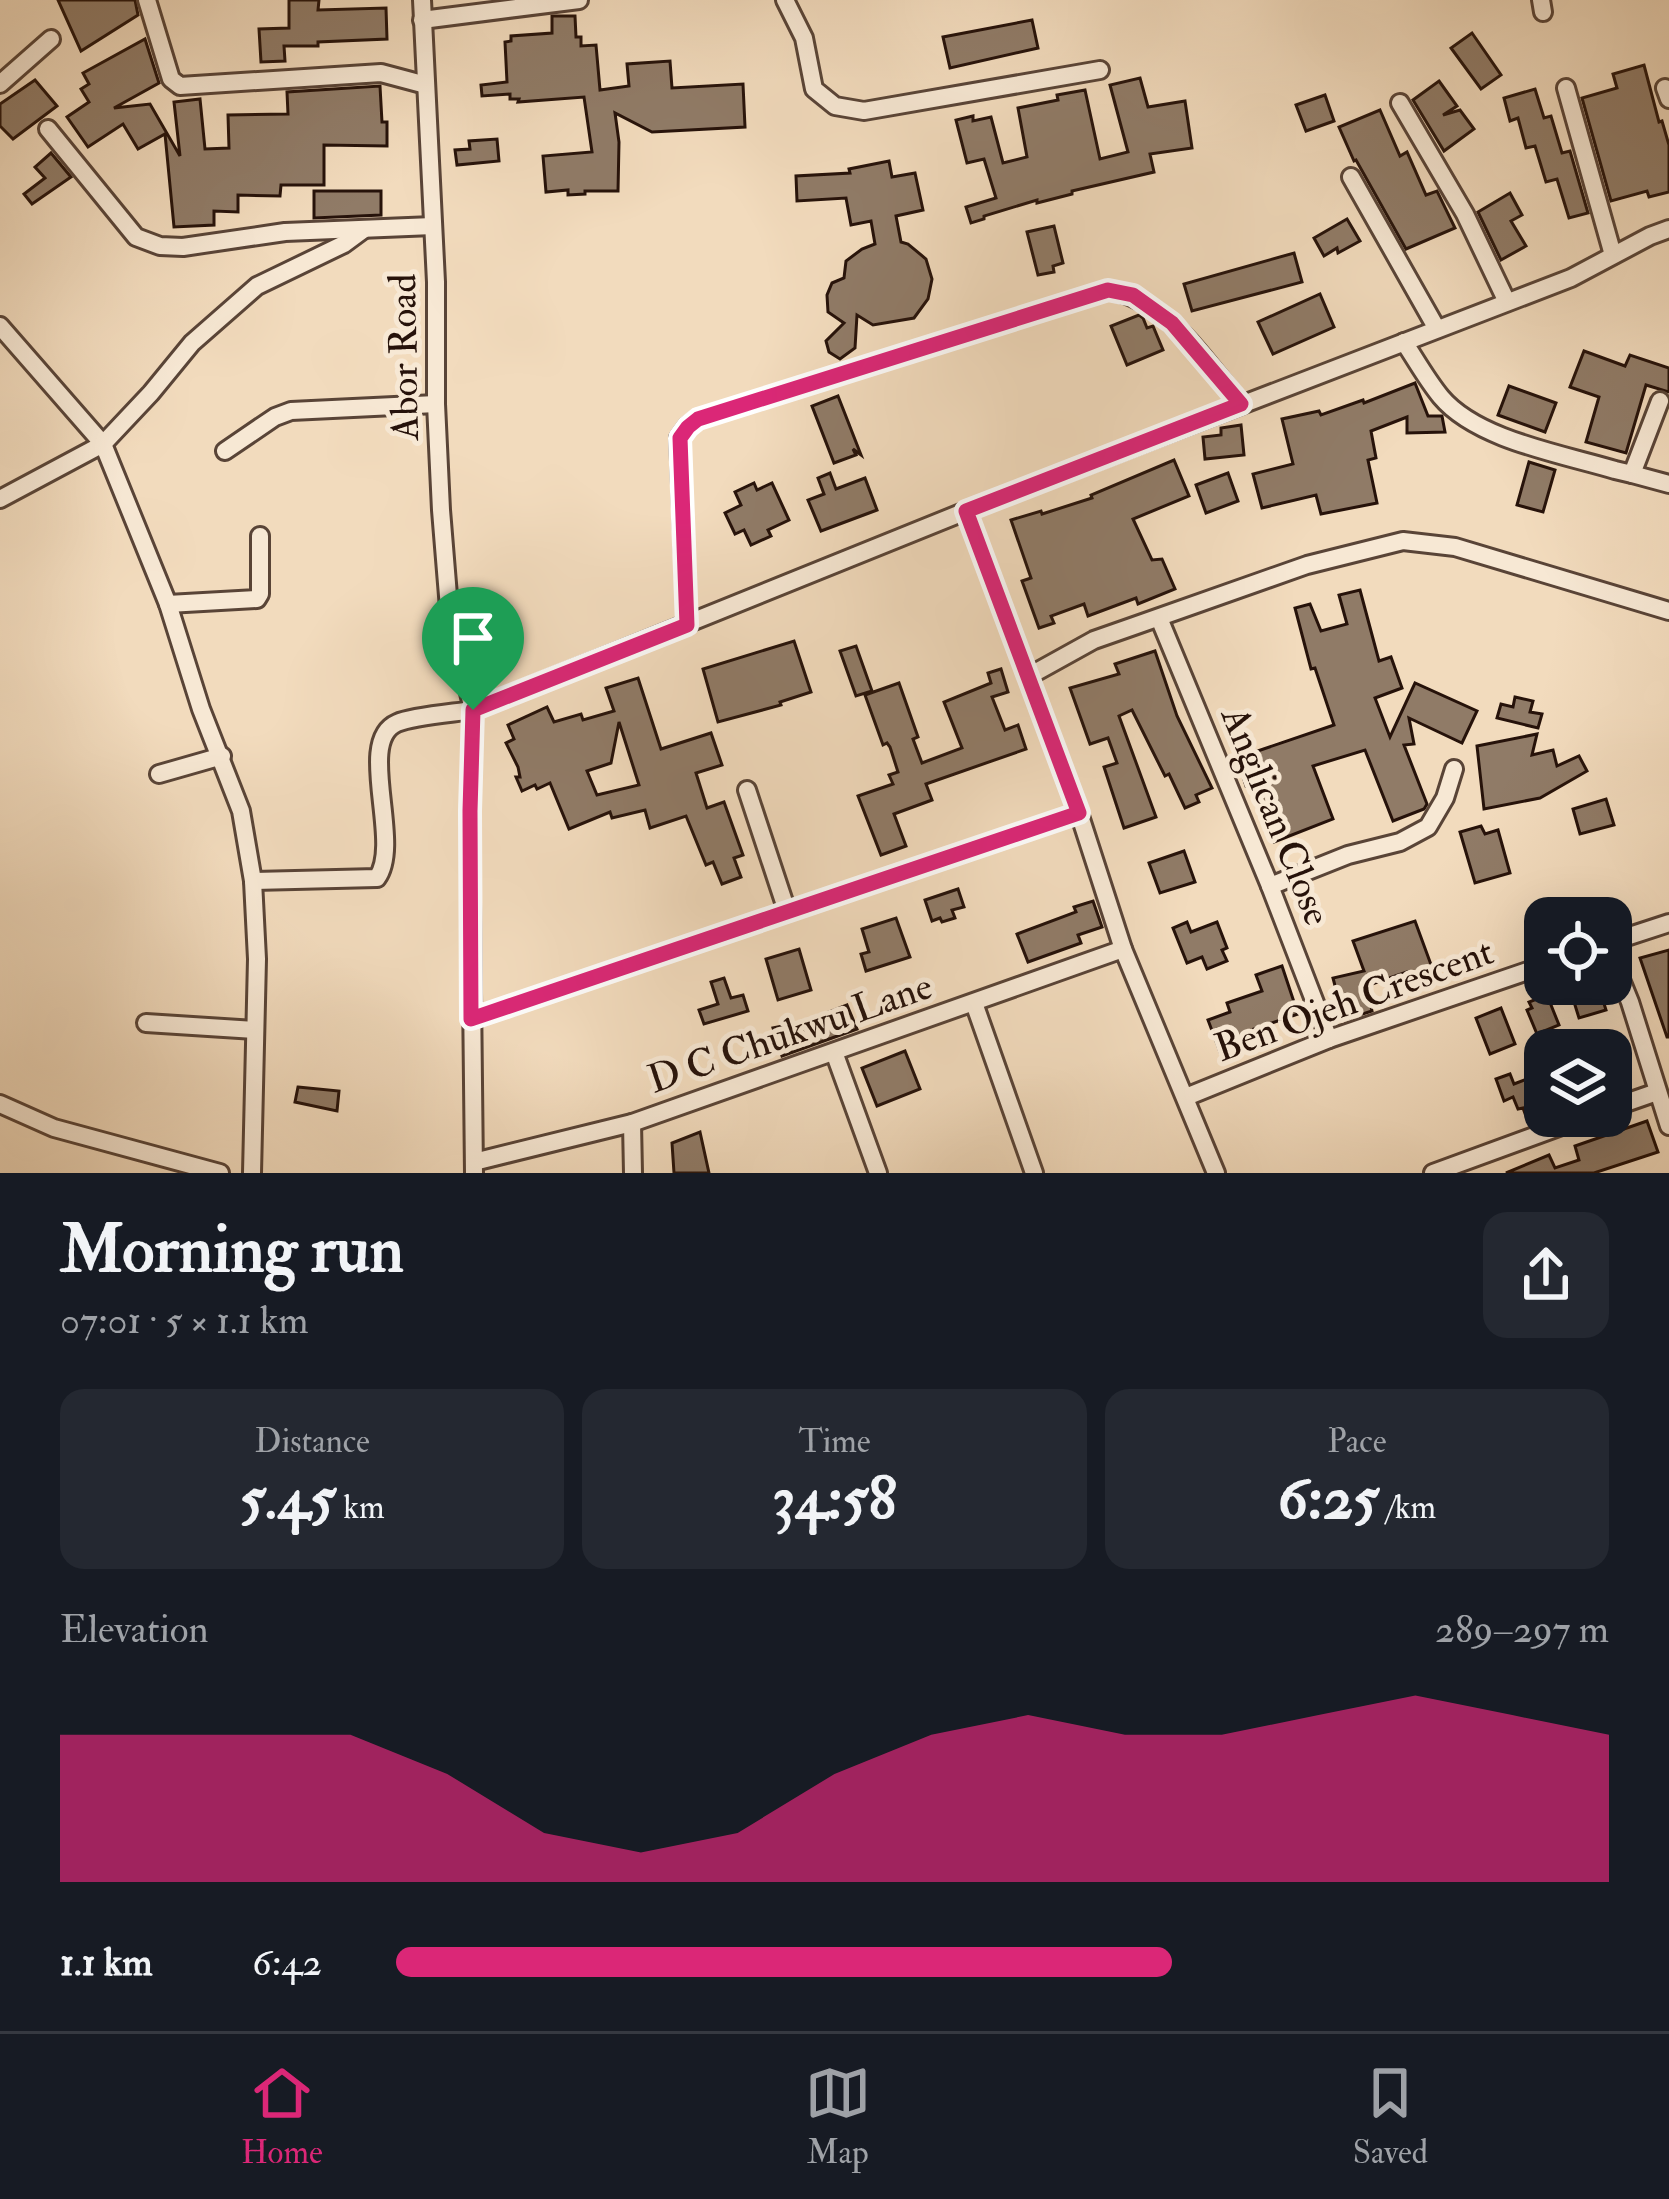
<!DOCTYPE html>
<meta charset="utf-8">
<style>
:root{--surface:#171b24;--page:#242831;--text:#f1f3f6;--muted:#9ea1a6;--line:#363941;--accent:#db2777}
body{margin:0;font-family:"IM FELL Double Pica",serif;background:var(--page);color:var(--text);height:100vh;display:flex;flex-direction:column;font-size:45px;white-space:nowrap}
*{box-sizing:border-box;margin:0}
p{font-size:39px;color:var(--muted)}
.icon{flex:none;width:66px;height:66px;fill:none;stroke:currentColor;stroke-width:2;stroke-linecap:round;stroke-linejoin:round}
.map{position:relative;height:1173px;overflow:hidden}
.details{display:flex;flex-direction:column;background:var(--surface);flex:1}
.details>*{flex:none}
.controls{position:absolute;left:1524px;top:897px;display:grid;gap:24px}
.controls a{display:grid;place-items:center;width:108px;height:108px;border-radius:24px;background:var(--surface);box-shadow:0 12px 48px #0002;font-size:60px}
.pin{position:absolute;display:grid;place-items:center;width:102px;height:102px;color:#fff;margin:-123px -51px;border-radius:50% 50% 50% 0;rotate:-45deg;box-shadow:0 0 12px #0007}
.pin .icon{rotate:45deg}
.round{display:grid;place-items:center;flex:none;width:126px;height:126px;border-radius:24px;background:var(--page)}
.overview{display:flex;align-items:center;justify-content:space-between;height:204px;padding:0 60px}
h1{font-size:66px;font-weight:700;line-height:90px}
.metrics{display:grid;grid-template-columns:repeat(3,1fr);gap:18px;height:204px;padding:12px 60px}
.metrics div{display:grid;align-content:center;border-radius:24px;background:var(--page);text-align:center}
.metrics b{font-size:60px;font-weight:700}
.metrics small{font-size:33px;font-weight:400}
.metrics p{font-size:33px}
.chart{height:336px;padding:24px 60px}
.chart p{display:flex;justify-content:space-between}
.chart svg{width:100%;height:216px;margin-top:12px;fill:var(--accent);opacity:.7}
ul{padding:0 60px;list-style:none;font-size:39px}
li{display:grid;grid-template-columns:192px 144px 1fr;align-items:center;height:90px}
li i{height:30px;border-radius:15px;background:var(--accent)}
.tab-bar{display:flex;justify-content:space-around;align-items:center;height:168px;border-top:3px solid var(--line);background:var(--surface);font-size:33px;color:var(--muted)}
.tab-bar a{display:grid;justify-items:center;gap:6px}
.tab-bar .on{color:var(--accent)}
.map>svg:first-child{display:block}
.building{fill:#907b67;stroke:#26120a;stroke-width:3;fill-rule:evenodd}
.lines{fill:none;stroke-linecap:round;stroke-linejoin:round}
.minor-casing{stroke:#594437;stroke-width:22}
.minor{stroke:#f7e8d4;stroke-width:16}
.route-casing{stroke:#fff;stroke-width:24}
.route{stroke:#db2777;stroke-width:15}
.labels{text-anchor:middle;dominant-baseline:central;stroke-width:10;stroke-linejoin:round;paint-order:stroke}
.street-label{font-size:39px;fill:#26120a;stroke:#f7e8d4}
</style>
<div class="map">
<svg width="1669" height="1173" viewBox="0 0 1669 1173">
<rect width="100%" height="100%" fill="#f2dbbd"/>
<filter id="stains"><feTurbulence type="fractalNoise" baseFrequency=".00167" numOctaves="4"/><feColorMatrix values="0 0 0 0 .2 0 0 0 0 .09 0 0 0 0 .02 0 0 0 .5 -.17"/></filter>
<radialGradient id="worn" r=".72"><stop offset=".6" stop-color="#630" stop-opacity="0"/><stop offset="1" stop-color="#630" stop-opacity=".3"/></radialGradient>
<g class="building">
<path d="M58,0H135L138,15L81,51Z"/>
<path d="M289,0H319L318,10L386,8L387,39L318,42V46H284L285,61L261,62L259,29L289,28Z"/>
<path d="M552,16H575L576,37H581V46L596,45L600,90L629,86L627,64L670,61L672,88L743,84L745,127L652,132L615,113L619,142L618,191H585V194L568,195V190L546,192L543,156L592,152L584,97L518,102L519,99H510V94L482,96L481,85L507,82L505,42L511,41V36L552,33Z"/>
<path d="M1032,20L1038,48L950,68L943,37Z"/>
<path d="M1472,33L1501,75L1481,89L1451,48Z"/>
<path d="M145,39L159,83L114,108L150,104L180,156L174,102L200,99L205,149L229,148L228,115L288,114L287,92L380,86L382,122H387V146L324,145V185H281L280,196L238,195V212L214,211V225L174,227L165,134L138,149L123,124L88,147L67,117L89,102L81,89L89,84L83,73Z"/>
<path d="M1644,65L1659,122L1662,121L1669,145V192L1649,197L1647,191L1611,201L1582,98L1617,88L1613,74Z"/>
<path d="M1140,78L1148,107L1185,101L1192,148L1150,154L1154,172L1072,191V194L1037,203V200L984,216V219L971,223L966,207L996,198L984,159L967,163L956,120L973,116V121L991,117L1003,163L1027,157L1018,108L1058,100L1057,95L1085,90L1100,159L1128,152L1110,85Z"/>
<path d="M35,80L57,106L13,139L0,126V104Z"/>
<path d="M1439,81L1457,106L1443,115L1460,110L1474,129L1444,151L1413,100Z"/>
<path d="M1535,89L1544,118L1551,116L1562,153L1570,151L1588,213L1569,218L1557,179L1546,182L1535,146L1526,148L1518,118L1510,121L1504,98Z"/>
<path d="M1325,95L1334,121L1306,131L1296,105Z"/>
<path d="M1380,110L1400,156L1407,152L1426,195L1437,191L1455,228L1406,249L1356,160L1354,161L1339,127Z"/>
<path d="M497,139L499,161L457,165L455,150L470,149L469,141Z"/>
<path d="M51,153L71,177L32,204L24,194L45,178L35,167Z"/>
<path d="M889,161L892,177L915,173L923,210L896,216L901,242L908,244L926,259L932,279L928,299L914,318L873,325L857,315L855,348L840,359L829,352L826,341L844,323L828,312L827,295L832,283L844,278L846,261L862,249L875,244L871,221L851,225L846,198L797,201L796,176L850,173L849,169Z"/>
<path d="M314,191H381V215L314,218Z"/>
<path d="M1510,193L1522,215L1511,221L1526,246L1501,260L1478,212Z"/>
<path d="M1347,219L1360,241L1338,253L1337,248L1324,256L1314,238Z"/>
<path d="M1054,226L1063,263L1053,266L1054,272L1038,275L1027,232Z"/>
<path d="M1294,253L1302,282L1192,311L1184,284Z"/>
<path d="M1320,294L1334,327L1273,354L1258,322Z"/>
<path d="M1139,315L1143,318L1147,328L1153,326L1163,350L1127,365L1111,326Z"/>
<path d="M1584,351L1625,366L1630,355L1669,368V392L1646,385L1626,453L1586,442L1599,397L1570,387Z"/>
<path d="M1415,383L1428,416H1442L1445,432L1407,433V417L1371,431L1376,458L1368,460L1377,503L1321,514L1316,495L1262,508L1253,474L1293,464L1282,419L1319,411L1321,415L1363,400L1364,403Z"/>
<path d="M1509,386L1556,403L1545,432L1498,415Z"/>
<path d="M838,396L861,455L853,449L856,455L834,463L812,406Z"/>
<path d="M1241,425L1244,455L1205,459L1203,437L1221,435V428Z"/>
<path d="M1174,460L1189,496L1133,519L1152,560L1162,559L1175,589L1138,604L1136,598L1088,616L1084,604L1051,616L1054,623L1039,628L1022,581L1031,578L1011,520L1041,511L1042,514L1092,498L1091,495Z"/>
<path d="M1529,462L1555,470L1543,512L1517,505Z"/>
<path d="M830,473L836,489L865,478L877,510L821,531L808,500L824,494L818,478Z"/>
<path d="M1228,473L1238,501L1206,513L1196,485Z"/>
<path d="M754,483L757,490L772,483L789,520L768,530L771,536L751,545L744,530L735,534L725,513L741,505L735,492Z"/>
<path d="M1360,590L1379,661L1391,657L1402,688L1375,698L1390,737L1415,683L1477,711L1462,743L1409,718L1414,744L1404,745L1427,804L1424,809L1393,821L1365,750L1313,766L1333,819L1274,842L1252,784L1246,786L1237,758L1334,725L1315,668L1311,669L1295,608L1310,604L1321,631L1347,624L1339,595Z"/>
<path d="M794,641L811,692L780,702L781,705L718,722L703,669Z"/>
<path d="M856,646L872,691L856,696L840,651Z"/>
<path d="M1155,651L1177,716L1212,788L1196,795L1199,802L1185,808L1169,774L1165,776L1132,710L1119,716L1156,817L1124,828L1104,767L1117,763L1108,738L1090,744L1070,688L1119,674L1115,664Z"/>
<path d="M1001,669L1008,692L992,697L1005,730L1018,725L1026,749L926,784L932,800L894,814L906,846L881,855L858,796L893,784L889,775L898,772L890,747L887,743L883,745L865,695L899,683L918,737L913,739L922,763L962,748L944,702L991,683L988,673Z"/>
<path d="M638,678L661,749L711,733L722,765L696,773L707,808L724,802L743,855L734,858L741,877L722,884L713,862L706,865L686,816L650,828L645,810L612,818L610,812L569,829L550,783L537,789L535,785L522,791L516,777H520L518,767L506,743L514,739L508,725L547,707L554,722L581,714L583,720L614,711L606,688ZM619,722L639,785L597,795L587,771L611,763Z"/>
<path d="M1515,697L1533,701L1530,712L1542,714L1538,728L1497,718L1501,704L1513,707Z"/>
<path d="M1537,734L1532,755L1553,750L1557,766L1579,756L1587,771L1540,798L1484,809L1477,746Z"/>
<path d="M1606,799L1614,825L1580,834L1573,809Z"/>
<path d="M1481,826L1485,834L1498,830L1510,873L1475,883L1460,832Z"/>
<path d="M1184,851L1195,882L1160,893L1149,863Z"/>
<path d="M958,889L964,907L952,910L955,918L942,922L940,918L932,921L925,900Z"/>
<path d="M1093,901L1102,927L1078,935L1081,943L1028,962L1017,934L1076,912L1074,907Z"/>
<path d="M896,918L910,957L866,971L861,954L869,952L862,929Z"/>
<path d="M1415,921L1437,981L1413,989L1407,972L1366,986L1372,1011L1344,1020L1333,978L1364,971L1353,941Z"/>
<path d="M1187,922L1191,932L1217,922L1227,948L1222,950L1227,961L1207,969L1202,957L1187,963L1173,928Z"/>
<path d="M799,949L811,990L778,1000L766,959Z"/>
<path d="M1669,950V1037H1667L1640,958Z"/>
<path d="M1282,966L1298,1014L1254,1029L1256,1034L1233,1042L1235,1047L1220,1052L1208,1020L1230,1012L1227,1003L1262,991L1256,975Z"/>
<path d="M724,978L731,998L743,995L748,1011L704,1024L699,1010L718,1004L711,982Z"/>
<path d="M1585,984H1598L1606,1010L1579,1018L1570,989Z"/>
<path d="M1547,995L1559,1025L1537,1034L1527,1010L1532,1008L1529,1002Z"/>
<path d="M847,1005L857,1029L782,1056L773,1028L803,1022Z"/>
<path d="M1501,1008L1515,1044L1490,1054L1476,1018Z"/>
<path d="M905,1051L920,1089L877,1106L862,1068Z"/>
<path d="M1545,1072V1115L1528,1122L1523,1108L1518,1109L1513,1097L1504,1101L1496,1079L1510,1074L1514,1084Z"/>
<path d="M298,1087L339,1091L337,1111L295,1102Z"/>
<path d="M1647,1121L1658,1152L1594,1173H1506L1549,1155L1555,1168L1579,1160L1575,1146Z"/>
<path d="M700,1132L709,1173H674L672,1143Z"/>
</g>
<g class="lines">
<defs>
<g id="minor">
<path d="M147,0L171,79L180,86L381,73L426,85"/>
<path d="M422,0L436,282V404L441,510L449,608L473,710L470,811L474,1173"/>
<path d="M785,0L804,38L814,89L835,106L864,111L1100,70"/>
<path d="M1541,0L1543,12"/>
<path d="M422,20L579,0"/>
<path d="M0,84L51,39"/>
<path d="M1566,88L1613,255"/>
<path d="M1665,88L1669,99"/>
<path d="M1400,103L1465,214L1507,302"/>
<path d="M48,129L136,237L160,246L183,247L285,232L433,226"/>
<path d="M1351,177L1437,329"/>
<path d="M0,326L103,444L168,604L201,709L241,811L253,881L257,959L252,1173"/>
<path d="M1404,342C1416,360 1427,380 1441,397C1477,440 1562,454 1615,470L1632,474L1660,401"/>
<path d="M225,451L275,417L291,411L436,404"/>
<path d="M1632,474L1669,484"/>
<path d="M0,499L103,444L151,393L192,343L257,286L344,244L363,230"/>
<path d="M966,511L1079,813L1123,949L1216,1173"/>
<path d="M168,604L257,599L260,594V536"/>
<path d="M1159,618L1270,886L1329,1039"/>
<path d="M687,625L679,438L687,427L698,419L1108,290C1167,300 1204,360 1241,404"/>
<path d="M1029,676L1094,640L1134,626L1307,565L1403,541L1455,547L1669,611"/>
<path d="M159,774L222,756"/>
<path d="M747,790L787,911"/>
<path d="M253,881L377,878C403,842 355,741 397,723C413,716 454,713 473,710L966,511L1571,278L1650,236L1669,229"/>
<path d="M1270,886L1348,855L1400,842L1428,827L1445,798L1454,769"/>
<path d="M1611,942L1669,923"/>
<path d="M1611,955L1630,1002L1669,1126"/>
<path d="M974,1003L1034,1173"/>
<path d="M471,1019L1079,813"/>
<path d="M146,1023L255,1030"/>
<path d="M834,1052L878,1173"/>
<path d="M1186,1097L1329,1039L1545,965"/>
<path d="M0,1104L54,1128L220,1173"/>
<path d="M1611,1108L1657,1092"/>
<path d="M632,1123L633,1173"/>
<path d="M474,1162L632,1123L1123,949"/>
<path d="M1433,1173L1589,1116"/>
</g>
</defs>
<use href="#minor" class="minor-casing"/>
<use href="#minor" class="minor"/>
</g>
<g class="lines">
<defs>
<path id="route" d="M1108,290L1133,295L1172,323L1241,404L966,511L1079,813L471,1019L470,811L473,710L687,625L680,438L688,427L698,419Z"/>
</defs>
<use href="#route" class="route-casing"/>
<use href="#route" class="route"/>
</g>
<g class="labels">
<g class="street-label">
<text transform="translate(404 357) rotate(-91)">Abor Road</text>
<text transform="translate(1276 816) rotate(68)">Anglican Close</text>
<text transform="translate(1354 1000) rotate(-20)">Ben Ojeh Crescent</text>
<text transform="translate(790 1033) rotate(-19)">D C Chukwu Lane</text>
</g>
</g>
<rect width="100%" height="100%" filter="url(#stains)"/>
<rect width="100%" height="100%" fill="url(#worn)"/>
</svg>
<div class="controls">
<a><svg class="icon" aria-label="locate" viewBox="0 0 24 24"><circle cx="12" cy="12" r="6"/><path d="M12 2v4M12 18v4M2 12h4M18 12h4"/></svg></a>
<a><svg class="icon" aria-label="layers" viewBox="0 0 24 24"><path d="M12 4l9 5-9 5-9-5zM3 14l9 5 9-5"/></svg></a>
</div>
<div class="pin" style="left:473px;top:710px;background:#1e9e55"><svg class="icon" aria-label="arrive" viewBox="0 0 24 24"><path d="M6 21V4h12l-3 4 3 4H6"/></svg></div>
</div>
<section class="details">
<div class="overview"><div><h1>Morning run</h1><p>07:01 · 5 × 1.1 km</p></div><a class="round"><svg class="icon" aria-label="share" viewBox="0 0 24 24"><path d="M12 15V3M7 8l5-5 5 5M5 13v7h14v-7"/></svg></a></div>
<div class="metrics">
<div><p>Distance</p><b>5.45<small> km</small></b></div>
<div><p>Time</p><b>34:58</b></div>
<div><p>Pace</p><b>6:25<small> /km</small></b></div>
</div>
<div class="chart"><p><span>Elevation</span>289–297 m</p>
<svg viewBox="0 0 160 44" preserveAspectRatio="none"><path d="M0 44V14L10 14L20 14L30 14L40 22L50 34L60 38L70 34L80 22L90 14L100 10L110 14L120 14L130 10L140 6L150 10L160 14V44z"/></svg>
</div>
<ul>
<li><b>1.1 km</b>6:42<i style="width:64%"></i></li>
</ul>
</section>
<nav class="tab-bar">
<a class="on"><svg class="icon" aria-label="home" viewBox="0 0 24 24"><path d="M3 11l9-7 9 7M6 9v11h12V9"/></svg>Home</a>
<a><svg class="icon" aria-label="map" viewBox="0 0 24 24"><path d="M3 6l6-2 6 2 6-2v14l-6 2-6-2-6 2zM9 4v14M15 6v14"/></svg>Map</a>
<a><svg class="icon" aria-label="saved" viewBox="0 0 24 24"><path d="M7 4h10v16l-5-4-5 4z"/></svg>Saved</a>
</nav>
